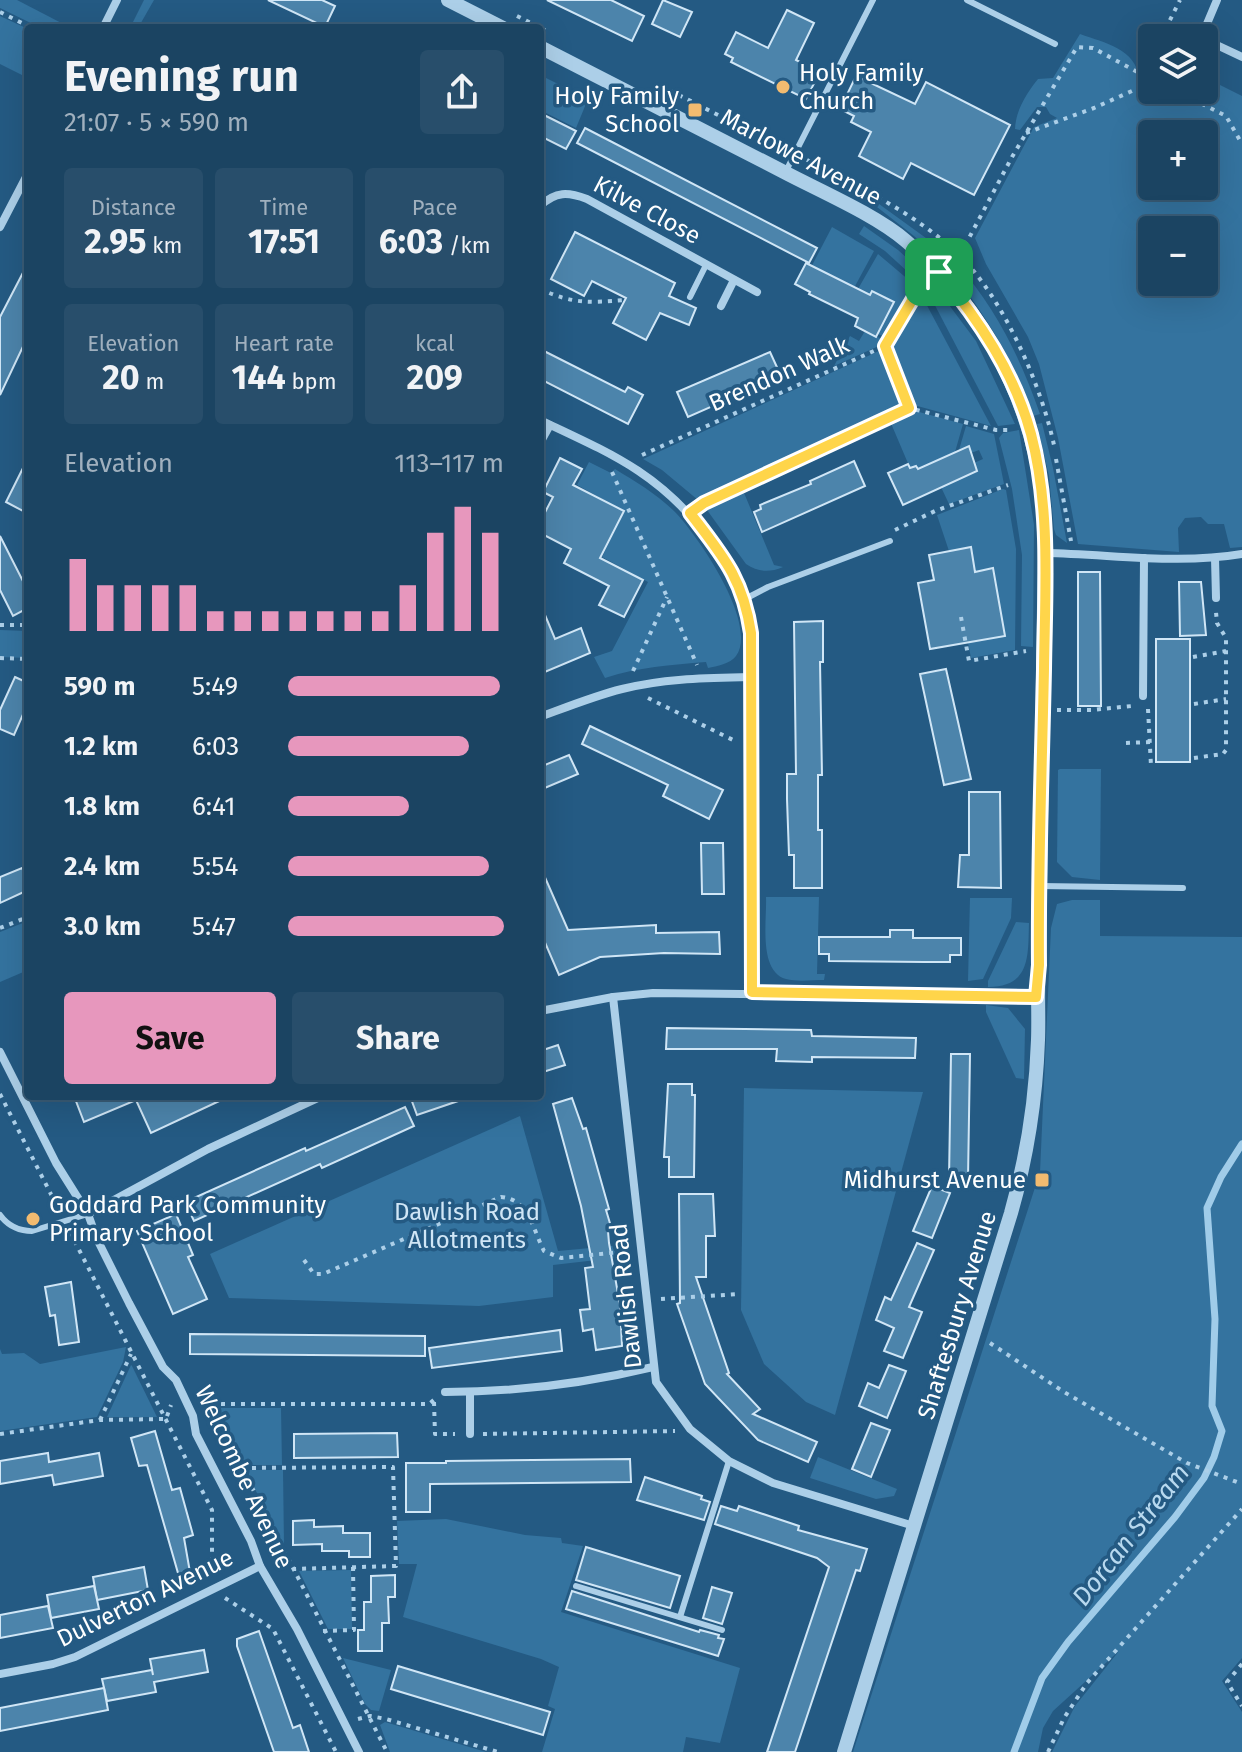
<!DOCTYPE html>
<meta charset="utf-8">
<style>
:root{--surface:#1b4462;--page:#284e6b;--text:#f1f3f6;--muted:#a0b0be;--line:#395c77;--accent:#e797bd}
body{margin:0;font-family:"Fira Sans",sans-serif;background:var(--page);color:var(--text);height:100vh;display:flex;flex-direction:column;font-size:30px;white-space:nowrap}
*{box-sizing:border-box;margin:0}
p{font-size:26px;color:var(--muted)}
.icon{flex:none;width:44px;height:44px;fill:none;stroke:currentColor;stroke-width:2;stroke-linecap:round;stroke-linejoin:round}
.map{position:relative;flex:1;overflow:hidden}
.side{position:absolute;left:24px;top:24px;width:520px;height:1076px;display:flex;flex-direction:column;background:var(--surface);border-radius:8px;box-shadow:0 8px 32px #0002,0 0 0 2px var(--line)}
.side>*{flex:none}
.controls{position:absolute;left:1138px;top:24px;display:grid;gap:16px}
.controls a{display:grid;place-items:center;width:80px;height:80px;border-radius:8px;background:var(--surface);box-shadow:0 8px 32px #0002,0 0 0 2px var(--line);font-size:40px}
.pin{position:absolute;display:grid;place-items:center;width:68px;height:68px;color:#fff;margin:-34px;border-radius:16px;box-shadow:0 4px 12px #0006}
.round{display:grid;place-items:center;flex:none;width:84px;height:84px;border-radius:8px;background:var(--page)}
.headline{display:flex;align-items:center;justify-content:space-between;height:136px;padding:0 40px}
h1{font-size:44px;font-weight:700;line-height:60px}
.stats{display:grid;grid-template-columns:repeat(3,1fr);gap:12px;height:136px;padding:8px 40px}
.stats div{display:grid;align-content:center;border-radius:8px;background:var(--page);text-align:center}
.stats b{font-size:34px;font-weight:700}
.stats small{font-size:22px;font-weight:400}
.stats p{font-size:22px}
.chart{height:224px;padding:16px 40px}
.chart p{display:flex;justify-content:space-between}
.chart svg{width:100%;height:144px;margin-top:8px;stroke:var(--accent);stroke-width:6}
.action{display:flex;gap:16px;margin-top:auto;padding:16px 40px}
.action a{flex:1;height:92px;border-radius:8px;background:var(--accent);color:#111;font-size:32px;font-weight:700;line-height:92px;text-align:center}
.action a+a{background:var(--page);color:var(--text)}
ul{padding:0 40px;list-style:none;font-size:26px}
li{display:grid;grid-template-columns:128px 96px 1fr;align-items:center;height:60px}
li i{height:20px;border-radius:10px;background:var(--accent)}
.map>svg:first-child{display:block}
.green{fill:#34739f;fill-rule:evenodd}
.lines{fill:none;stroke-linecap:round;stroke-linejoin:round}
.stream{stroke:#a0cce9;stroke-width:7}
.building{fill:#4c84ab;stroke:#d0e6f6;stroke-width:2}
.path{stroke:#accfe8;stroke-width:4;stroke-dasharray:4 6;stroke-linecap:butt}
.service{stroke:#accfe8;stroke-width:6}
.minor{stroke:#accfe8;stroke-width:8}
.tertiary{stroke:#accfe8;stroke-width:14}
.route-casing{stroke:#fff;stroke-width:16}
.route{stroke:#ffd54a;stroke-width:10}
.poi-dot{fill:#f2bb70;stroke:#245a83;stroke-width:3}
.labels{text-anchor:middle;dominant-baseline:central;stroke-width:7;stroke-linejoin:round;paint-order:stroke}
.poi-label{font-size:24px;fill:#fff;stroke:#245a83;text-anchor:start}
.street-label{font-size:24px;fill:#fff;stroke:#245a83}
.park-label{font-size:24px;fill:#d0e6f6;stroke:#245a83}
.water-label{font-size:26px;font-style:italic;fill:#b8d9ef;stroke:#245a83}
</style>
<div class="map">
<svg width="1242" height="1752" viewBox="0 0 1242 1752">
<rect width="100%" height="100%" fill="#245a83"/>
<g class="green">
<path d="M0,0H17L71,28H41L0,8Z"/>
<path d="M144,0H154L138,28H130Z"/>
<path d="M0,16L28,29V78L0,64Z"/>
<path d="M1080,34C1105,43 1136,49 1139,78L1152,85V90H1204V77L1242,96V547L1230,548L1224,524H1208L1201,517L1185,518L1178,528L1179,552L1078,544L1058,438L1039,364L1028,337L986,264L975,238L1034,127L1057,118L1050,114L1046,107H1037L1020,130L1015,129C1016,110 1026,94 1038,79L1053,78ZM1152,134H1204V186H1152ZM1152,230H1204V282H1152Z"/>
<path d="M540,75L588,99L576,128L540,110Z"/>
<path d="M879,204L948,254L941,261L914,236L877,207Z"/>
<path d="M864,226L898,250L928,277L920,283L885,251L859,234Z"/>
<path d="M832,227L874,251L854,288L806,277Z"/>
<path d="M878,254L910,281L915,288L885,337L878,334L893,302L872,291L870,295L858,289Z"/>
<path d="M957,264C996,308 1021,359 1040,414L1033,416C1015,361 986,316 951,271Z"/>
<path d="M934,285L976,341L1015,424L998,426L928,292Z"/>
<path d="M918,294L922,296L991,426L910,404L888,348L889,342Z"/>
<path d="M865,331L884,340L881,345L834,366L850,336L859,341Z"/>
<path d="M879,351H884L905,404L904,409L703,501L698,500L662,470L643,459Z"/>
<path d="M912,410L963,424L955,452L918,469L916,466L910,468L890,421Z"/>
<path d="M1042,423L1053,468L1067,543L1056,535L1054,529L1049,476L1037,424Z"/>
<path d="M966,426L994,434L1004,484L949,504L941,487L977,471L974,463L983,459L979,450L971,453L968,446L959,450Z"/>
<path d="M1019,430L1034,525L1033,647L1021,646L1022,555L1012,489L999,438L1003,433Z"/>
<path d="M589,462L611,473L615,469C636,482 657,494 675,512C698,536 759,624 736,656C730,664 717,666 708,668L706,662C671,665 638,667 605,678L594,657L612,651L648,582L602,557L624,511L577,485Z"/>
<path d="M742,488L774,565L783,567C769,573 758,572 746,564L707,510L706,504Z"/>
<path d="M1003,489L1006,490L1016,549L1015,650L971,658L963,617L976,641L1005,636L993,569L975,572L970,547L949,551L937,515Z"/>
<path d="M0,630L28,631V658L0,657Z"/>
<path d="M1060,769H1101L1100,880L1072,877L1057,862L1058,770Z"/>
<path d="M766,897H819L817,974H825L824,980C812,980 797,982 786,979C758,971 767,920 766,897Z"/>
<path d="M970,898H1012L1011,918L983,979L968,981Z"/>
<path d="M1072,900H1100V936L1242,937V1658L1222,1681L1242,1712V1752H1052L1075,1706L1119,1651L1053,1711L1043,1728L1038,1752H853L1040,1172L1051,928L1057,904Z"/>
<path d="M28,921V970L0,982V932Z"/>
<path d="M1016,922L1029,923C1028,955 1031,987 988,987V981Z"/>
<path d="M986,1005L1008,1008L1025,1029L1024,1079L1016,1078L986,1012Z"/>
<path d="M744,1088L923,1092L835,1415L806,1402L764,1364L741,1310Z"/>
<path d="M520,1116L558,1251L622,1245L623,1257L553,1265V1297L479,1306L229,1298L210,1254Z"/>
<path d="M126,1347L123,1362L97,1417L0,1431V1349L2,1354L24,1353L40,1364Z"/>
<path d="M131,1365L132,1366L157,1417H107Z"/>
<path d="M206,1408H281L282,1465H245L225,1431Z"/>
<path d="M818,1457L897,1489L894,1496L876,1499L810,1478Z"/>
<path d="M245,1470H283L284,1545Z"/>
<path d="M446,1519L525,1535L561,1538L562,1543L583,1546L561,1612L740,1668L720,1743L686,1737L683,1752H542L555,1709L548,1706L559,1667L541,1659L403,1617L417,1564H399L397,1521Z"/>
<path d="M351,1570L352,1629H328L299,1571Z"/>
<path d="M343,1658L391,1670L379,1711L371,1710L365,1704Z"/>
<path d="M385,1722L486,1752H390L380,1725Z"/>
</g>
<g class="lines">
<path class="stream" d="M1014,1752L1042,1678L1068,1642L1175,1517L1204,1478L1214,1457L1222,1431L1212,1406L1215,1319L1207,1208L1221,1177L1242,1144"/>
</g>
<g class="building">
<path d="M268,0H322L335,6L325,27Z"/>
<path d="M547,0H611L644,16L632,41Z"/>
<path d="M663,0L692,12L680,37L652,24Z"/>
<path d="M787,10L814,23L796,60L820,72L806,99L731,62L733,58L725,54L736,32L768,48Z"/>
<path d="M856,76L915,104L926,82L1010,125L974,195L911,163L903,179L859,156L871,132L851,122L854,116L840,109Z"/>
<path d="M540,113L576,131L566,149L540,136Z"/>
<path d="M585,128L817,248L809,263L577,143Z"/>
<path d="M575,232L675,283L669,296L696,308L689,325L660,313L646,340L613,323L626,298L592,281L584,296L551,279Z"/>
<path d="M28,263V336L0,395V317Z"/>
<path d="M806,263L870,295L872,291L894,302L876,337L855,326L858,318L809,294L810,292L795,284Z"/>
<path d="M540,349L625,392L628,387L643,395L628,424L540,379Z"/>
<path d="M770,352L781,376L688,417L677,392Z"/>
<path d="M969,446L977,471L903,505L888,473L908,464L910,468L916,466L918,469Z"/>
<path d="M28,458V502L23,511L6,502Z"/>
<path d="M560,458L582,469L573,485L624,511L600,558L643,580L624,617L599,605L609,586L564,563L571,549L540,533V522L553,497L543,492Z"/>
<path d="M854,461L865,486L762,532L754,512L761,509L760,505L811,484L810,481Z"/>
<path d="M0,536L28,591V608L13,616L0,590Z"/>
<path d="M971,547L975,572L993,568L1005,636L930,649L918,583L934,580L929,555Z"/>
<path d="M1078,572H1100L1101,706H1078Z"/>
<path d="M1179,582H1201L1206,635L1180,636Z"/>
<path d="M540,603L555,639L581,628L590,653L540,674Z"/>
<path d="M823,621V662H820L822,775H818V830H822V888H794V855H789L787,799V774H796L794,622Z"/>
<rect x="1156" y="639" width="34" height="123"/>
<path d="M946,669L971,779L944,785L920,674Z"/>
<path d="M15,677L28,683V703L14,735L0,729V710Z"/>
<path d="M590,726L723,790L709,819L663,796L668,785L582,744Z"/>
<path d="M569,755L578,774L540,790V767Z"/>
<path d="M969,792H1000L1001,888L958,887L960,855H969Z"/>
<path d="M701,843H723L724,894H702Z"/>
<path d="M540,866L568,930L656,925V933L719,932L720,954L664,953L600,957L559,975L540,931Z"/>
<path d="M22,868L28,881V890L0,903V877Z"/>
<path d="M890,930H913V938H961V955H950V962H924L829,961V954H819V937H890Z"/>
<path d="M667,1028L811,1030L812,1036L916,1038L915,1058L812,1057V1062L776,1061L777,1049H666Z"/>
<path d="M558,1045L565,1065L540,1073V1051Z"/>
<path d="M951,1054H970L968,1179L949,1180Z"/>
<path d="M668,1084H692V1095H695L694,1177H669V1157H664Z"/>
<path d="M74,1096H230L151,1133L136,1100L84,1122Z"/>
<path d="M410,1096H463L464,1099L417,1115Z"/>
<path d="M572,1098L583,1129L586,1128L609,1209L606,1210L612,1230L608,1231L609,1243L620,1305L622,1346L596,1350L593,1329L583,1331L580,1310L590,1309L585,1268L593,1267L581,1206L553,1104Z"/>
<path d="M405,1107L414,1126L322,1168L320,1164L194,1221L185,1202L305,1148L306,1151Z"/>
<path d="M932,1186L950,1193L932,1238L913,1231Z"/>
<path d="M679,1194H713L715,1236H706V1277H696L729,1373L727,1374L760,1409L753,1414L817,1442L808,1462L758,1440L705,1384L677,1304L680,1303Z"/>
<path d="M176,1214L193,1255L188,1257L207,1299L173,1314L137,1231Z"/>
<path d="M917,1243L934,1250L909,1307L922,1312L903,1358L884,1351L894,1328L876,1320L885,1297L891,1300Z"/>
<path d="M71,1282L79,1342L59,1345L55,1315L50,1316L45,1287Z"/>
<path d="M560,1330L562,1351L432,1368L429,1348Z"/>
<path d="M190,1334L425,1336V1356L190,1354Z"/>
<path d="M889,1365L906,1371L887,1418L859,1406L868,1383L879,1388Z"/>
<path d="M871,1423L890,1430L871,1477L852,1469Z"/>
<path d="M155,1431L172,1490L180,1488L193,1535L184,1538L191,1578L180,1580L147,1465L139,1466L131,1438Z"/>
<path d="M397,1433L398,1457L294,1458V1434Z"/>
<path d="M48,1453L49,1462L99,1453L103,1476L54,1485L52,1475L0,1484V1461Z"/>
<path d="M630,1459L631,1482L430,1484V1512H406V1463H446V1461Z"/>
<path d="M645,1477L702,1496L701,1499L710,1502L704,1520L637,1500Z"/>
<path d="M721,1506L737,1511L739,1506L799,1526L798,1530L867,1549L860,1571L856,1570L795,1752H767L829,1567L817,1558L715,1524Z"/>
<path d="M314,1520V1527L343,1526V1533H370V1557H349V1551H322V1544L293,1545V1521Z"/>
<path d="M586,1547L680,1576L670,1608L576,1580Z"/>
<path d="M144,1567L148,1590L97,1600L93,1577Z"/>
<path d="M395,1575V1597H388L389,1623H382V1651H358V1630H364V1602H371V1576Z"/>
<path d="M94,1586L99,1609L51,1618L47,1595Z"/>
<path d="M712,1587L732,1593L722,1624L703,1618Z"/>
<path d="M572,1591L699,1632L700,1630L719,1635L718,1638L724,1639L718,1656L566,1609Z"/>
<path d="M48,1606L53,1628L0,1638V1615Z"/>
<path d="M259,1631L293,1728L300,1725L309,1752H274L237,1646V1639Z"/>
<path d="M204,1650L208,1672L154,1682L156,1692L107,1701L102,1679L152,1670L153,1675L150,1659Z"/>
<path d="M398,1666L550,1712L543,1735L391,1689Z"/>
<path d="M104,1688L108,1710L0,1731V1708Z"/>
</g>
<g class="lines">
<g class="path">
<path d="M0,12L32,28"/>
<path d="M517,16L545,30"/>
<path d="M1161,38L1180,0"/>
<path d="M661,86L785,149"/>
<path d="M1175,90L1226,116L1242,144"/>
<path d="M1026,133L1094,108L1143,86L1152,79"/>
<path d="M807,160C859,187 915,213 958,254C1004,298 1043,389 1055,450"/>
<path d="M951,260L969,238L1012,157L1077,47L1093,48L1143,75L1152,57"/>
<path d="M540,289C573,304 589,303 625,300"/>
<path d="M885,347L909,408"/>
<path d="M642,455L885,346L917,292L927,282"/>
<path d="M1056,459L1071,541"/>
<path d="M612,472L697,665"/>
<path d="M698,507L909,408L996,430H1009"/>
<path d="M895,530L935,511L1008,485"/>
<path d="M961,617L969,661L1026,651"/>
<path d="M0,625H28"/>
<path d="M1193,657L1226,651"/>
<path d="M0,658L28,659"/>
<path d="M633,671L667,597"/>
<path d="M648,698L737,742"/>
<path d="M1194,704L1226,699"/>
<path d="M1148,709L1151,766"/>
<path d="M1057,710H1092L1132,706"/>
<path d="M1126,743L1150,742"/>
<path d="M1194,758L1223,754L1226,750V638L1217,623L1216,612"/>
<path d="M0,928L28,917"/>
<path d="M0,1094L59,1210"/>
<path d="M70,1232L212,1510V1573"/>
<path d="M304,1260L314,1274H323L501,1197C529,1199 533,1230 544,1251L561,1258L630,1251"/>
<path d="M661,1299L740,1294"/>
<path d="M990,1343L1064,1392L1187,1463L1242,1484"/>
<path d="M434,1402L435,1434H455"/>
<path d="M201,1404H429L435,1399"/>
<path d="M100,1420L131,1354"/>
<path d="M209,1420L224,1437L239,1462L387,1752"/>
<path d="M0,1434L100,1420L166,1419L171,1405"/>
<path d="M483,1434L675,1431"/>
<path d="M242,1468L393,1467L396,1566L293,1569"/>
<path d="M225,1598L273,1629L336,1752"/>
<path d="M323,1631L354,1630L353,1567"/>
<path d="M1242,1664L1227,1682L1242,1706"/>
<path d="M358,1719L370,1716L386,1719L498,1752"/>
<path d="M1048,1752L1064,1718L1087,1683L1242,1509"/>
</g>
<g class="service">
<path d="M967,0L1055,44"/>
<path d="M785,173L873,0"/>
<path d="M690,297L706,265"/>
<path d="M745,599L768,587L890,541"/>
<path d="M1040,886L1183,888"/>
<path d="M0,1215C8,1226 19,1231 32,1231L88,1214"/>
<path d="M576,1586L722,1630"/>
<path d="M680,1617L729,1461"/>
</g>
<g class="minor">
<path d="M103,28L117,0"/>
<path d="M1201,38L1217,0"/>
<path d="M1204,39L1242,57"/>
<path d="M540,206C556,191 568,192 587,199L757,292"/>
<path d="M0,227L28,173"/>
<path d="M721,306L734,280"/>
<path d="M540,420C612,454 659,473 709,538C734,571 750,603 752,645V992"/>
<path d="M540,443L550,425"/>
<path d="M1045,553C1111,554 1177,565 1242,554"/>
<path d="M1215,558L1216,598"/>
<path d="M1143,696L1144,558"/>
<path d="M540,717C567,707 594,696 622,689C665,678 709,678 752,677"/>
<path d="M613,997L656,1382L690,1429L729,1461L773,1483L914,1526"/>
<path d="M540,1011L613,997L653,993L1036,997"/>
<path d="M0,1052L56,1163L88,1214L97,1239L129,1303L163,1367L176,1380L193,1416L196,1434L251,1541L260,1566L297,1629L359,1752"/>
<path d="M88,1214L208,1149L322,1096"/>
<path d="M445,1392C516,1392 583,1384 653,1367"/>
<path d="M470,1392V1434"/>
<path d="M0,1674L53,1664L75,1657L260,1566"/>
</g>
<g class="tertiary">
<path d="M448,0L503,28"/>
<path d="M540,47C621,89 703,130 784,172C820,191 876,215 906,241C991,314 1043,422 1045,535L1039,965C1037,990 1039,1015 1038,1040C1036,1098 1027,1157 1011,1213L844,1752"/>
</g>
</g>
<g class="lines">
<defs>
<path id="route" d="M939,272C979,320 1014,372 1031,434C1051,510 1045,590 1044,669C1042,767 1038,866 1039,965L1036,997L752,992L751,633C743,578 722,555 690,513L704,503L909,408L885,346L917,292Z"/>
</defs>
<use href="#route" class="route-casing"/>
<use href="#route" class="route"/>
</g>
<g class="poi-dot">
<circle cx="783" cy="87" r="8"/>
<rect x="687" y="102" width="16" height="16" rx="4"/>
<rect x="1034" y="1172" width="16" height="16" rx="4"/>
<circle cx="33" cy="1219" r="8"/>
</g>
<g class="labels">
<g class="poi-label">
<text x="799" y="73">Holy Family<tspan x="799" dy="28">Church</tspan></text>
<text x="679" y="96" text-anchor="end">Holy Family<tspan x="679" dy="28">School</tspan></text>
<text x="1026" y="1180" text-anchor="end">Midhurst Avenue</text>
<text x="49" y="1205">Goddard Park Community<tspan x="49" dy="28">Primary School</tspan></text>
</g>
<g class="street-label">
<text transform="translate(801 157) rotate(28)">Marlowe Avenue</text>
<text transform="translate(647 210) rotate(28)">Kilve Close</text>
<text transform="translate(779 374) rotate(-24)">Brendon Walk</text>
<text transform="translate(626 1296) rotate(-96)">Dawlish Road</text>
<text transform="translate(957 1315) rotate(-73)">Shaftesbury Avenue</text>
<text transform="translate(244 1477) rotate(65)">Welcombe Avenue</text>
<text transform="translate(145 1598) rotate(-26)">Dulverton Avenue</text>
</g>
<g class="park-label">
<text x="467" y="1212">Dawlish Road<tspan x="467" dy="28">Allotments</tspan></text>
</g>
<g class="water-label">
<text transform="translate(1131 1535) rotate(-52)">Dorcan Stream</text>
</g>
</g>
</svg>
<div class="controls">
<a><svg class="icon" aria-label="layers" viewBox="0 0 24 24"><path d="M12 4l9 5-9 5-9-5zM3 14l9 5 9-5"/></svg></a>
<a>+</a>
<a>−</a>
</div>
<div class="pin" style="left:939px;top:272px;background:#1e9e55"><svg class="icon" aria-label="arrive" viewBox="0 0 24 24"><path d="M6 21V4h12l-3 4 3 4H6"/></svg></div>
<section class="side">
<div class="headline"><div><h1>Evening run</h1><p>21:07 · 5 × 590 m</p></div><a class="round"><svg class="icon" aria-label="share" viewBox="0 0 24 24"><path d="M12 15V3M7 8l5-5 5 5M5 13v7h14v-7"/></svg></a></div>
<div class="stats">
<div><p>Distance</p><b>2.95<small> km</small></b></div>
<div><p>Time</p><b>17:51</b></div>
<div><p>Pace</p><b>6:03<small> /km</small></b></div>
</div>
<div class="stats">
<div><p>Elevation</p><b>20<small> m</small></b></div>
<div><p>Heart rate</p><b>144<small> bpm</small></b></div>
<div><p>kcal</p><b>209</b></div>
</div>
<div class="chart"><p><span>Elevation</span>113–117 m</p>
<svg viewBox="0 0 160 44" preserveAspectRatio="none"><path d="M5 44V22M15 44V30M25 44V30M35 44V30M45 44V30M55 44V38M65 44V38M75 44V38M85 44V38M95 44V38M105 44V38M115 44V38M125 44V30M135 44V14M145 44V6M155 44V14"/></svg>
</div>
<ul>
<li><b>590 m</b>5:49<i style="width:98%"></i></li>
<li><b>1.2 km</b>6:03<i style="width:84%"></i></li>
<li><b>1.8 km</b>6:41<i style="width:56%"></i></li>
<li><b>2.4 km</b>5:54<i style="width:93%"></i></li>
<li><b>3.0 km</b>5:47<i style="width:100%"></i></li>
</ul>
<div class="action"><a>Save</a><a>Share</a></div>
</section>
</div>
